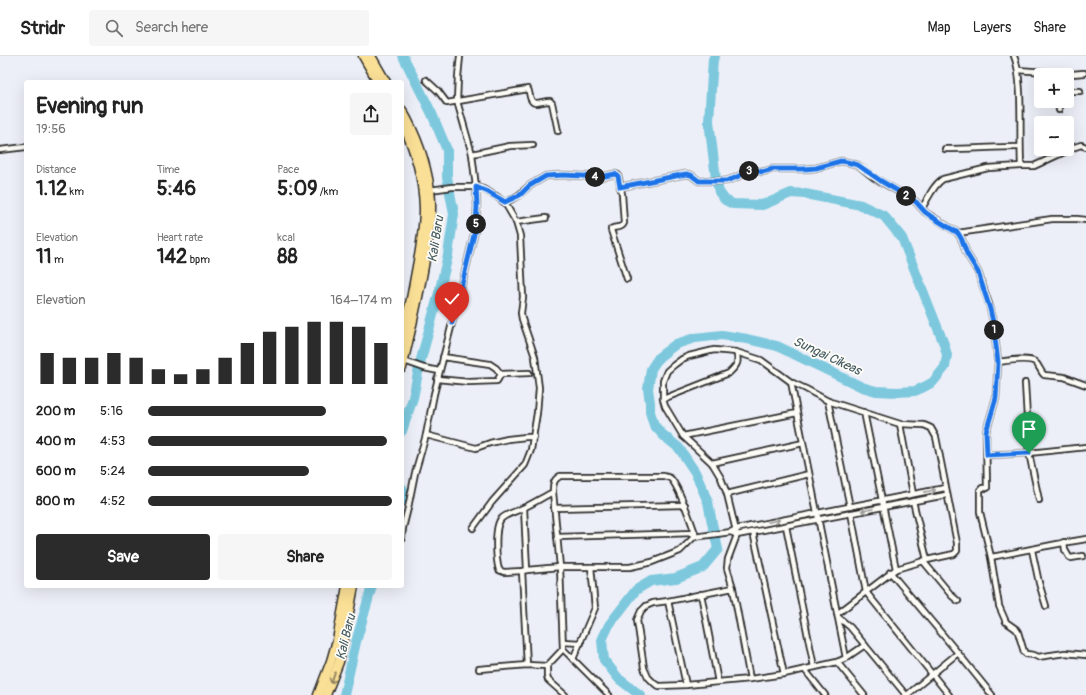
<!DOCTYPE html>
<meta charset="utf-8">
<style>
:root{--surface:#fff;--page:#f6f6f6;--text:#222;--muted:#767676;--line:#e0e0e0;--accent:#2b2b2b}
body{margin:0;font-family:Pangolin,sans-serif;background:var(--page);color:var(--text);height:100vh;display:flex;flex-direction:column;font-size:15px;white-space:nowrap}
*{box-sizing:border-box;margin:0}
p{font-size:13px;color:var(--muted)}
.icon{flex:none;width:22px;height:22px;fill:none;stroke:currentColor;stroke-width:2;stroke-linecap:round;stroke-linejoin:round}
.map{position:relative;flex:1;overflow:hidden}
.side{position:absolute;left:24px;top:24px;width:380px;height:508px;display:flex;flex-direction:column;background:var(--surface);border-radius:4px;box-shadow:0 4px 16px #0002}
.side>*{flex:none}
.controls{position:absolute;left:1034px;top:12px;display:grid;gap:8px}
.controls a{display:grid;place-items:center;width:40px;height:40px;border-radius:4px;background:var(--surface);box-shadow:0 4px 16px #0002;font-size:20px}
.pin{position:absolute;display:grid;place-items:center;width:34px;height:34px;color:#fff;margin:-41px -17px;border-radius:50% 50% 50% 0;rotate:-45deg;box-shadow:0 0 4px #0007}
.pin .icon{rotate:45deg}
.km{position:absolute;width:20px;height:20px;margin:-10px;border-radius:50%;background:#222;color:#fff;font-size:11px;line-height:20px;text-align:center}
.round{display:grid;place-items:center;flex:none;width:42px;height:42px;border-radius:4px;background:var(--page)}
.head{display:flex;align-items:center;justify-content:space-between;height:68px;padding:0 12px}
h1{font-size:22px;font-weight:700;line-height:30px}
.metrics{display:grid;grid-template-columns:repeat(3,1fr);gap:6px;height:68px;padding:4px 12px}
.metrics div{display:grid;align-content:center}
.metrics b{font-size:20px;font-weight:700}
.metrics small{font-size:11px;font-weight:400}
.metrics p{font-size:11px}
.chart{height:112px;padding:8px 12px}
.chart p{display:flex;justify-content:space-between}
.chart svg{width:100%;height:72px;margin-top:4px;stroke:var(--accent);stroke-width:6}
.button{display:flex;gap:8px;margin-top:auto;padding:8px 12px}
.button a{flex:1;height:46px;border-radius:4px;background:var(--accent);color:#fff;font-size:16px;font-weight:700;line-height:46px;text-align:center}
.button a+a{background:var(--page);color:var(--text)}
ul{padding:0 12px;list-style:none;font-size:13px}
li{display:grid;grid-template-columns:64px 48px 1fr;align-items:center;height:30px}
li i{height:10px;border-radius:5px;background:var(--accent)}
header{display:flex;align-items:center;gap:24px;box-sizing:border-box;height:56px;padding:0 20px;background:var(--surface);border-bottom:1px solid var(--line)}
header strong{font-size:19px}
nav{display:flex;gap:22px;margin-inline-start:auto;font-size:14px}
.search{width:280px;height:36px;background:var(--page);display:flex;align-items:center;gap:10px;box-sizing:border-box;padding:0 14px;border-radius:4px;color:var(--muted);font-size:15px}
.map>svg:first-child{display:block}
.lines{fill:none;stroke-linecap:round;stroke-linejoin:round}
.river{stroke:#7dc8dd;stroke-width:10}
.street-casing{stroke:#2b2b2b;stroke-width:8}
.highway-casing{stroke:#2b2b2b;stroke-width:11}
.street{stroke:#fdfcf7;stroke-width:4.5}
.highway{stroke:#fadf96;stroke-width:8}
.oneway{stroke:#9e9e9b}
.oneway2{stroke:#928560}
.route-casing{stroke:#fff;stroke-width:8}
.route{stroke:#1a73e8;stroke-width:5}
.labels{text-anchor:middle;dominant-baseline:central;stroke-width:3.5;stroke-linejoin:round;paint-order:stroke}
.water-label{font-size:13px;font-style:italic;fill:#445a60;stroke:#fdfcf7}
</style>
<header>
<strong>Stridr</strong>
<div class="search"><svg class="icon" aria-label="search" viewBox="0 0 24 24"><circle cx="10" cy="10" r="6"/><path d="M15 15l6 6"/></svg>Search here</div>
<nav><a>Map</a><a>Layers</a><a>Share</a></nav>
</header>
<div class="map">
<svg width="1086" height="639" viewBox="0 0 1086 639">
<rect width="100%" height="100%" fill="#edeff8"/>
<filter id="ink" filterUnits="userSpaceOnUse"><feTurbulence type="fractalNoise" baseFrequency=".025" numOctaves="2"/><feDisplacementMap in="SourceGraphic" scale="8" xChannelSelector="R" yChannelSelector="G"/><feConvolveMatrix kernelMatrix="1 2 1 2 8 2 1 2 1" color-interpolation-filters="sRGB"/></filter>
<g filter="url(#ink)">
<g class="lines">
<g class="river">
<path d="M402,375L413,342L420,307L440,233L448,199L454,158L447,121V94L432,58L403,0"/>
<path d="M402,432L405,437L402,445"/>
<path d="M344,639L356,586L372,530"/>
<path d="M640,639L619,623L604,604L602,584L609,569L636,534L651,525L676,522L703,511L718,493L712,467L708,446L695,416L679,392L663,379L654,369L650,356V347L648,333L651,313L659,301L676,288L695,282L722,279L747,283L777,290L862,331L876,335L897,336L915,335L924,331L933,326L945,311L947,299L944,288L902,182L884,160L861,149L805,138L791,137L770,146L762,149L733,148L725,144L719,136L716,123L709,65L713,3L715,0"/>
</g>
<defs>
<g id="street">
<path d="M1014,0C1019,12 1019,24 1020,37C1021,61 1020,86 1021,110H1034L1075,91L1081,89L1086,91"/>
<path d="M1018,14L1072,18L1084,17"/>
<path d="M426,24L438,35L447,47L528,33C530,36 529,42 532,45C535,50 545,44 550,45L552,47L558,75"/>
<path d="M1067,35H1080"/>
<path d="M1058,45L1059,54"/>
<path d="M945,93C970,93 995,91 1020,91"/>
<path d="M0,94L26,91"/>
<path d="M472,98L510,90L533,89"/>
<path d="M620,131L686,118L691,119L699,125H726L735,122L752,113L762,116L773,113H804L816,112L841,105L847,106L858,109L873,121L908,141L916,146L925,156L958,177L962,184L967,198L978,216L989,248L993,265L998,306"/>
<path d="M430,134L452,131H476L483,133L496,140L505,147L516,166L520,180L523,241L521,257L522,263L535,301L539,332L537,357L531,394L525,409L492,446L473,472"/>
<path d="M505,147L519,139L529,130L546,120L564,119L600,121L615,118L618,119L622,138L624,167C622,173 616,170 611,173V174L627,223"/>
<path d="M922,152C928,143 933,129 943,123L988,112L1021,110"/>
<path d="M516,166L546,162"/>
<path d="M958,177L1052,163H1077L1086,164"/>
<path d="M443,301L490,308L496,312L501,318L529,317"/>
<path d="M404,305L424,312L439,315"/>
<path d="M437,323L469,326L497,325L501,318"/>
<path d="M791,326L846,602"/>
<path d="M1025,327L1029,397L1039,444"/>
<path d="M1086,329L1064,321L1044,319C1040,315 1039,309 1035,306C1028,301 1006,305 998,306L996,342L986,376L987,432H982L980,434V456L991,501L999,550L1006,566L1016,573L1018,576L1024,596L1026,598L1034,599L1038,601L1065,597L1086,599"/>
<path d="M663,343L729,317C736,310 740,307 736,296"/>
<path d="M828,345L850,451"/>
<path d="M900,368L913,438"/>
<path d="M426,379L476,392L490,387L508,383L526,381H534"/>
<path d="M683,380L797,357"/>
<path d="M987,399L1029,397L1086,391"/>
<path d="M712,407L803,387"/>
<path d="M560,420H664C666,421 668,421 670,422C678,428 691,466 695,477L694,481L680,495L652,506L630,511H560L527,514L522,515L504,516L499,514C496,504 494,471 501,463C507,457 516,456 523,452C534,447 543,441 553,436C553,429 553,424 560,420Z"/>
<path d="M945,432L736,473L731,476L737,479L946,439"/>
<path d="M553,436L560,511L563,593L547,610V620L548,624L565,639"/>
<path d="M727,438L809,418"/>
<path d="M913,445L927,504"/>
<path d="M524,452L527,514"/>
<path d="M554,452L685,449"/>
<path d="M851,457L866,536L949,639"/>
<path d="M786,470L814,611"/>
<path d="M753,476L784,618"/>
<path d="M557,481L695,477"/>
<path d="M694,481L731,476"/>
<path d="M402,482L403,472L408,452L415,417L426,379L434,338L465,216L476,170L477,150L476,131L472,98L457,45L458,21L460,0"/>
<path d="M1064,486L1065,494L1069,501L1071,502L1083,500"/>
<path d="M1032,494L1039,527L1046,550"/>
<path d="M991,501C1023,495 1054,488 1086,483"/>
<path d="M923,505L952,540L958,545"/>
<path d="M522,515L527,609"/>
<path d="M890,516L958,597L907,639"/>
<path d="M733,532L668,545L653,547L646,550L641,555L637,564L644,612L648,621L655,628L659,630L686,629L750,623L784,618L837,606L846,602L865,589"/>
<path d="M701,538L718,626"/>
<path d="M668,545L686,629"/>
<path d="M837,558L896,513L864,356"/>
<path d="M838,561L850,571L906,639"/>
<path d="M563,586L581,587"/>
<path d="M563,593L609,639"/>
<path d="M958,597L992,639"/>
<path d="M573,603L595,552L591,511"/>
<path d="M837,606L864,639"/>
<path d="M479,613L527,609L547,610"/>
<path d="M805,614L825,639"/>
<path d="M750,623L733,532L727,512L728,503L737,479L727,438L721,422L712,407L683,380L665,350L663,343V325L667,315L674,309L682,303L689,300L714,294L736,296L761,304L791,326L806,333L828,345L900,368L924,369L931,372L936,381L957,487V495L954,498L927,504L896,513"/>
</g>
<g id="highway">
<path d="M363,0L378,26"/>
<path d="M371,0L386,26"/>
<path d="M402,54C416,78 426,106 430,134C433,156 429,177 426,198C420,237 411,274 402,312"/>
<path d="M402,67C415,93 423,122 424,152C424,166 422,180 420,194C415,224 409,254 402,284"/>
<path d="M318,639L331,605L337,584L347,530"/>
<path d="M326,639L339,606L344,583L354,530"/>
</g>
</defs>
<use href="#street" class="street-casing"/>
<use href="#highway" class="highway-casing"/>
<use href="#street" class="street"/>
<use href="#highway" class="highway"/>
</g>
<defs><path id="oneway-shaft" d="M-6 0H5M1.5-3L5.5 0L1.5 3" fill="none" stroke-width="1.6" stroke-linecap="round" stroke-linejoin="round"/></defs>
<g class="oneway">
<use href="#oneway-shaft" transform="translate(930 435) rotate(-11)"/>
<use href="#oneway-shaft" transform="translate(867 454) rotate(169)"/>
<use href="#oneway-shaft" transform="translate(774 465) rotate(-11)"/>
</g>
<use class="oneway2" href="#oneway-shaft" transform="translate(333 622) rotate(110)"/>
</g>
<g class="lines" filter="url(#ink)">
<defs>
<path id="route" d="M452,267L465,216L476,170L477,150L476,131L488,136L505,146L520,139L529,130L546,120L564,119L600,121L615,118L618,120L620,131L686,118L691,119L699,125H726L735,122L752,113L762,116L773,113H804L816,112L841,105L847,106L858,109L881,125L908,141L916,146L925,156L932,161L958,177L962,184L967,198L978,216L990,253L993,266L998,306L996,342L986,376L987,399L1029,397"/>
</defs>
<use href="#route" class="route-casing"/>
<use href="#route" class="route"/>
</g>
<g class="labels">
<g class="water-label">
<text transform="translate(436 183) rotate(-81)">Kali Baru</text>
<text transform="translate(827 300) rotate(25)">Sungai Cikeas</text>
<text transform="translate(346 581) rotate(-76)">Kali Baru</text>
</g>
</g>
</svg>
<div class="controls">
<a>+</a>
<a>−</a>
</div>
<div class="pin" style="left:1029px;top:397px;background:#1e9e55"><svg class="icon" aria-label="arrive" viewBox="0 0 24 24"><path d="M6 21V4h12l-3 4 3 4H6"/></svg></div>
<div class="pin" style="left:452px;top:267px;background:#d93025"><svg class="icon" aria-label="check" viewBox="0 0 24 24"><path d="M5 12l5 5 9-10"/></svg></div>
<b class="km" style="left:994px;top:274px">1</b>
<b class="km" style="left:906px;top:140px">2</b>
<b class="km" style="left:749px;top:115px">3</b>
<b class="km" style="left:595px;top:121px">4</b>
<b class="km" style="left:476px;top:168px">5</b>
<section class="side">
<div class="head"><div><h1>Evening run</h1><p>19:56</p></div><a class="round"><svg class="icon" aria-label="share" viewBox="0 0 24 24"><path d="M12 15V3M7 8l5-5 5 5M5 13v7h14v-7"/></svg></a></div>
<div class="metrics">
<div><p>Distance</p><b>1.12<small> km</small></b></div>
<div><p>Time</p><b>5:46</b></div>
<div><p>Pace</p><b>5:09<small> /km</small></b></div>
</div>
<div class="metrics">
<div><p>Elevation</p><b>11<small> m</small></b></div>
<div><p>Heart rate</p><b>142<small> bpm</small></b></div>
<div><p>kcal</p><b>88</b></div>
</div>
<div class="chart"><p><span>Elevation</span>164–174 m</p>
<svg viewBox="0 0 160 44" preserveAspectRatio="none"><path d="M5 44V25M15 44V28M25 44V28M35 44V25M45 44V28M55 44V35M65 44V38M75 44V35M85 44V28M95 44V19M105 44V12M115 44V9M125 44V6M135 44V6M145 44V9M155 44V19"/></svg>
</div>
<ul>
<li><b>200 m</b>5:16<i style="width:73%"></i></li>
<li><b>400 m</b>4:53<i style="width:98%"></i></li>
<li><b>600 m</b>5:24<i style="width:66%"></i></li>
<li><b>800 m</b>4:52<i style="width:100%"></i></li>
</ul>
<div class="button"><a>Save</a><a>Share</a></div>
</section>
</div>
